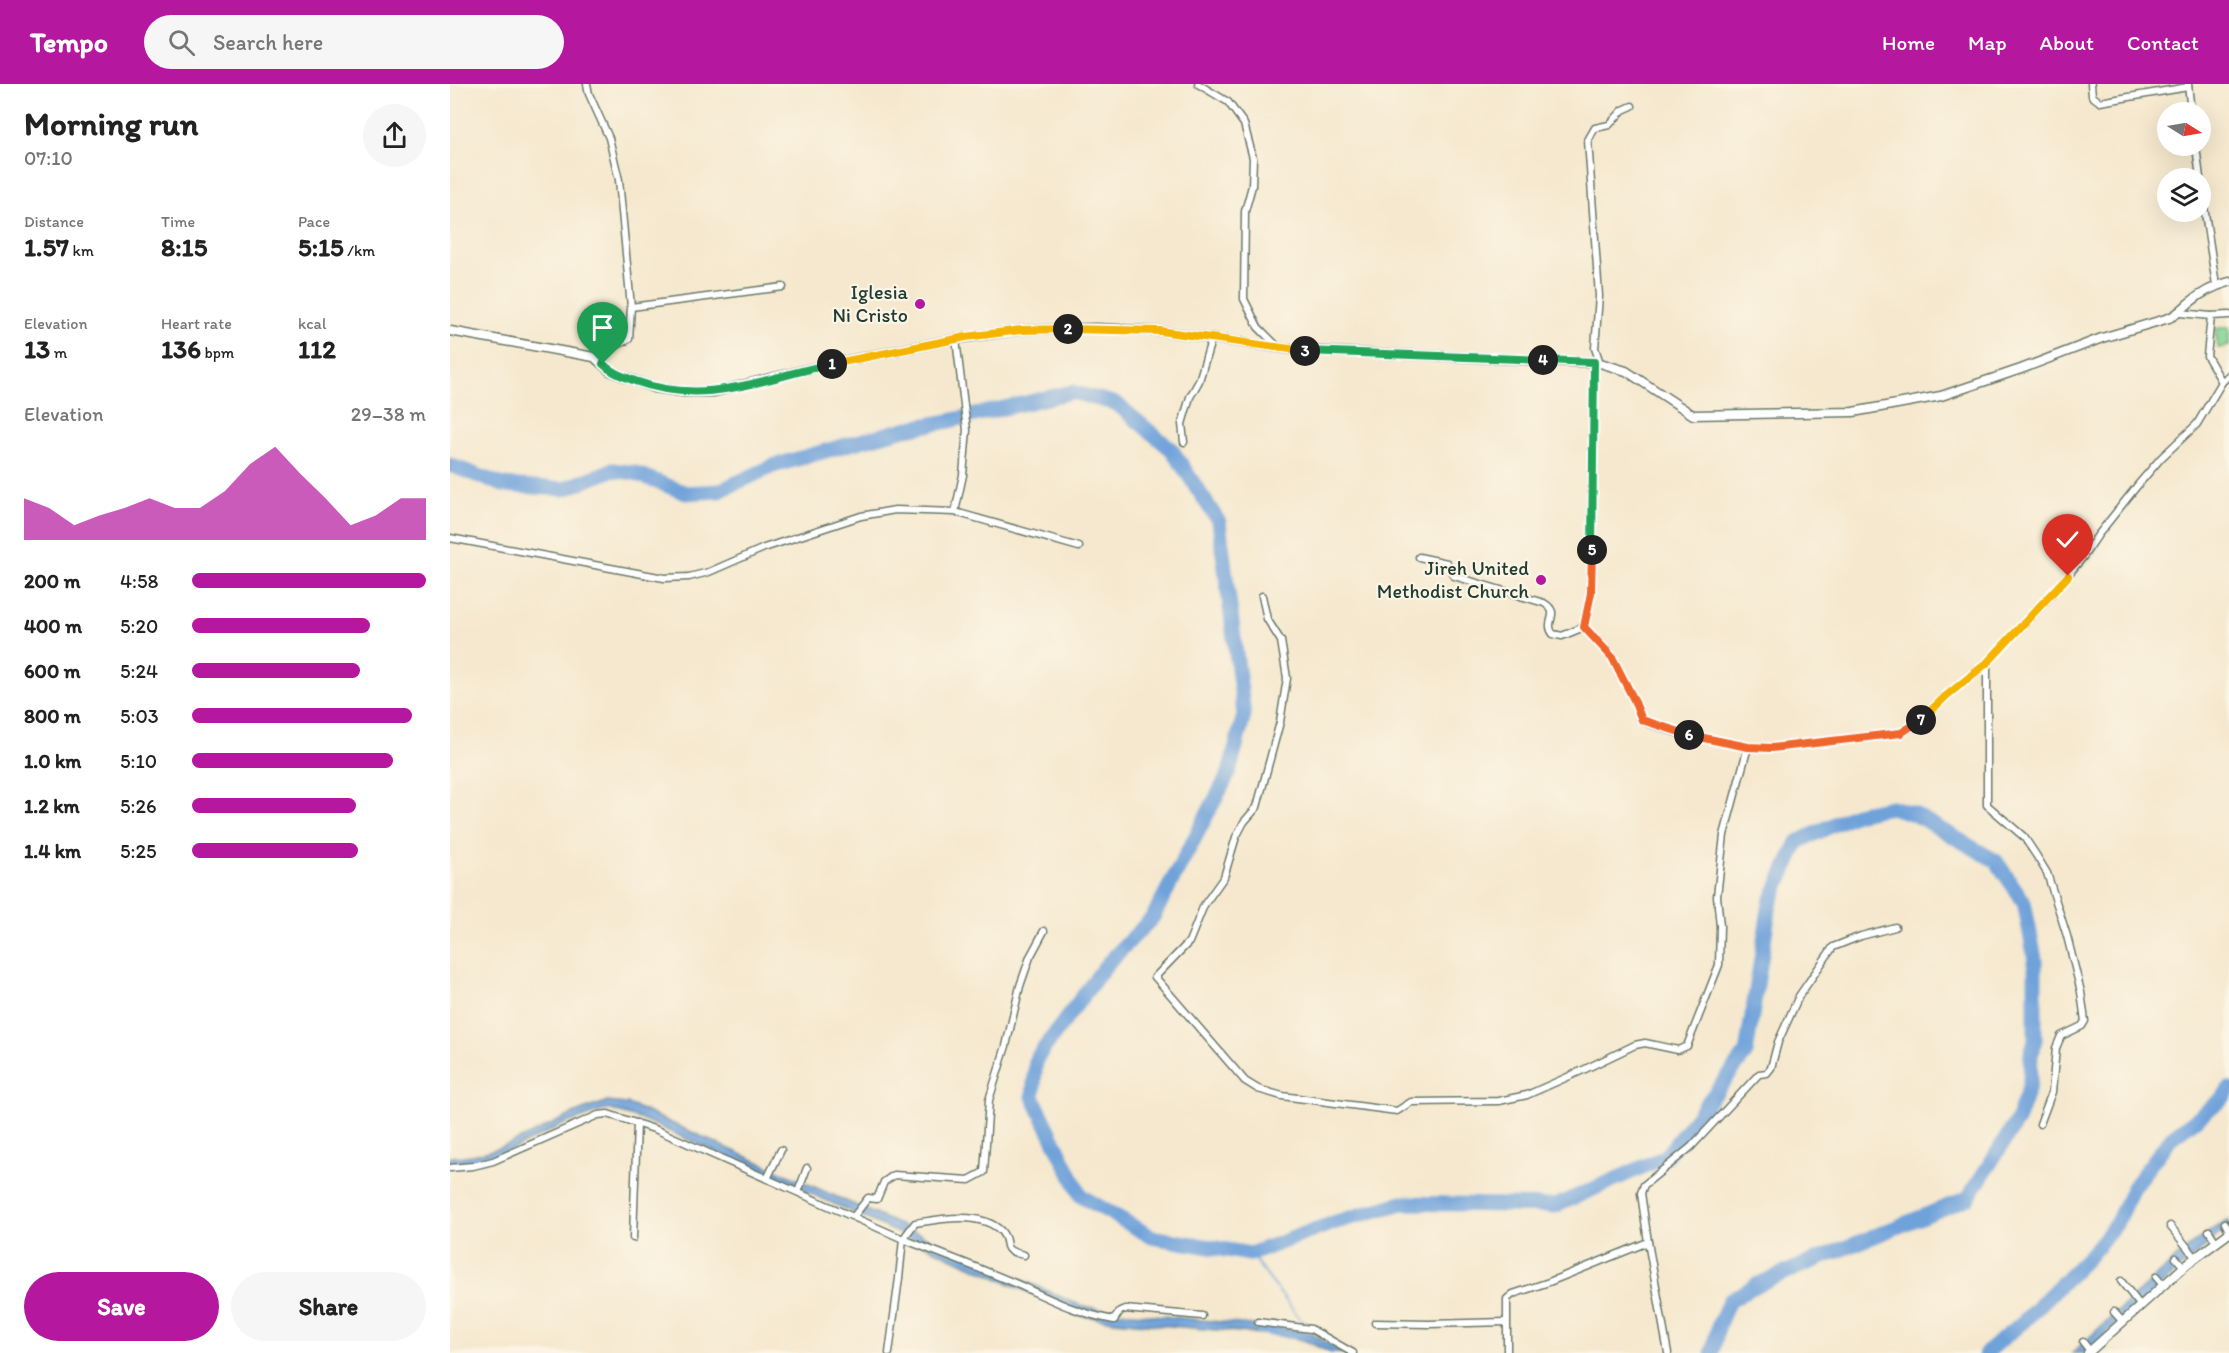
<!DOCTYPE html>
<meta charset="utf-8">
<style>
:root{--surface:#fff;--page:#f6f6f6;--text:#222;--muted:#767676;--accent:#b5179e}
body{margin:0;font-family:Itim,sans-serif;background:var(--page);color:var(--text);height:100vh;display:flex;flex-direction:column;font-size:22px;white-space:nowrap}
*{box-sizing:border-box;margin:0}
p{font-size:20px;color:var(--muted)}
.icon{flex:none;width:33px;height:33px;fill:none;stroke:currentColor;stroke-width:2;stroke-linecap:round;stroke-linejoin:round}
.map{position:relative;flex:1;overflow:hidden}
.panel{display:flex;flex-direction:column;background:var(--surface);width:450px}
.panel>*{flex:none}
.needle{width:39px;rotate:101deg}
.tools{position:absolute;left:1707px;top:18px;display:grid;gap:12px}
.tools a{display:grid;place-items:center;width:54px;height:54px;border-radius:50%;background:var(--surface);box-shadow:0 6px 24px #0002;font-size:30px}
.pin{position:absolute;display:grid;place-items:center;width:51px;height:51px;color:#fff;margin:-62px -26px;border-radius:50% 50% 50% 0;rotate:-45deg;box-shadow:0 0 6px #0007}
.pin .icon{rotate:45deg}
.km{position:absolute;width:30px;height:30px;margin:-15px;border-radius:50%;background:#222;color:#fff;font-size:16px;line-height:30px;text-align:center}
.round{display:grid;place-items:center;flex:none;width:63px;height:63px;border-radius:32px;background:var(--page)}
.headline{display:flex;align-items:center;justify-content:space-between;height:102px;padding:0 24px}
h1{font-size:33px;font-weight:700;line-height:45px}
.figures{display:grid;grid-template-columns:repeat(3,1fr);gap:9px;height:102px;padding:6px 24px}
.figures div{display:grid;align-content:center}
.figures b{font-size:26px;font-weight:700}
.figures small{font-size:16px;font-weight:400}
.figures p{font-size:16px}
.chart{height:168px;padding:12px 24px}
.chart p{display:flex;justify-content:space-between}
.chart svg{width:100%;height:108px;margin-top:6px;fill:var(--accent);opacity:.7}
.action{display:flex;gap:12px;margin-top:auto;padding:12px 24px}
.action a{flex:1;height:69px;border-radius:36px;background:var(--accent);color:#fff;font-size:24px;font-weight:700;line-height:69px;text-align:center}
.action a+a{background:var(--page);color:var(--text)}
ul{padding:0 24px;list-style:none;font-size:20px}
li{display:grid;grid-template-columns:96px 72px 1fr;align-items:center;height:45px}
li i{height:15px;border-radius:8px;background:var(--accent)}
header{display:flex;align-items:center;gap:36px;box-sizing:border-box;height:84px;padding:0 30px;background:var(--accent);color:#fff}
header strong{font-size:28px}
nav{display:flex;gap:33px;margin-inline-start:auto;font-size:21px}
.search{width:420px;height:54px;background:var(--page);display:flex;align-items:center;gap:15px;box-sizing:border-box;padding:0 21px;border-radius:33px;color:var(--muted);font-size:22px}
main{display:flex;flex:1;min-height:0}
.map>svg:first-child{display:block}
.green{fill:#89d797;stroke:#548a66;stroke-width:1.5}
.water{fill:#6fa2da;stroke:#477087;stroke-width:1.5}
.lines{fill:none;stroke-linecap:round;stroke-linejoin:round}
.stream{stroke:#6fa2da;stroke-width:2}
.river{stroke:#6fa2da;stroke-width:15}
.minor-casing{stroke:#6a796a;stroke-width:9}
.tertiary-casing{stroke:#6a796a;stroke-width:11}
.minor{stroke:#fff;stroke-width:6}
.tertiary{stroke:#fff;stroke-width:8}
.split-1-casing{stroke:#fff;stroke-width:12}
.split-2-casing{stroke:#fff;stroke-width:12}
.split-3-casing{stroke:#fff;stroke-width:12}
.split-4-casing{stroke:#fff;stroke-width:12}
.split-5-casing{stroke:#fff;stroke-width:12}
.split-6-casing{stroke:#fff;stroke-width:12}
.split-7-casing{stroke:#fff;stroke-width:12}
.split-8-casing{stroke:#fff;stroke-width:12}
.split-1{stroke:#22a559;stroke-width:8}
.split-2{stroke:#f5b400;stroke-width:8}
.split-3{stroke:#f5b400;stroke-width:8}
.split-4{stroke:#22a559;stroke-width:8}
.split-5{stroke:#22a559;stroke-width:8}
.split-6{stroke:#f0652b;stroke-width:8}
.split-7{stroke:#f0652b;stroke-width:8}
.split-8{stroke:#f5b400;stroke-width:8}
.poi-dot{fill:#b5179e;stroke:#fcf5e5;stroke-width:2}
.labels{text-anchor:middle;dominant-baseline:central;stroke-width:4.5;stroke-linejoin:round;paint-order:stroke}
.poi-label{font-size:20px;fill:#1f3d34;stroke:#fcf5e5;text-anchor:end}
</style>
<header>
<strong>Tempo</strong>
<div class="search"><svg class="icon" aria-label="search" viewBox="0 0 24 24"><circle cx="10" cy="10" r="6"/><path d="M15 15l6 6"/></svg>Search here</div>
<nav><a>Home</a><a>Map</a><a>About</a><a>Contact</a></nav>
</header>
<main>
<section class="panel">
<div class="headline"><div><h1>Morning run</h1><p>07:10</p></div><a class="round"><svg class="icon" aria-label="share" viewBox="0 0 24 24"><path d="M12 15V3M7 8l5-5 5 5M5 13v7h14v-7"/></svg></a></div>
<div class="figures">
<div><p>Distance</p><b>1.57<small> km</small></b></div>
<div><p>Time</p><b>8:15</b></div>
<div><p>Pace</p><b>5:15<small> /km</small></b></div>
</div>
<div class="figures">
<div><p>Elevation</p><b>13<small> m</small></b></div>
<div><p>Heart rate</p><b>136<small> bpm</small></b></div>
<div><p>kcal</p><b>112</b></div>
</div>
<div class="chart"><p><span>Elevation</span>29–38 m</p>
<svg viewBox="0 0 160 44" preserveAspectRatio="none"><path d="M0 44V27L10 31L20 38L30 34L40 31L50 27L60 31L70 31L80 24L90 13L100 6L110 17L120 27L130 38L140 34L150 27L160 27V44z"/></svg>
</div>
<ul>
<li><b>200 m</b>4:58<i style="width:100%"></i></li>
<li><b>400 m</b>5:20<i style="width:76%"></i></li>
<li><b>600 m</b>5:24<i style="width:72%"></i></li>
<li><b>800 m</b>5:03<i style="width:94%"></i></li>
<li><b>1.0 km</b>5:10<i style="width:86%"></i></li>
<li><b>1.2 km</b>5:26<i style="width:70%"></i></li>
<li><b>1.4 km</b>5:25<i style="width:71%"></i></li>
</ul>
<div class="action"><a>Save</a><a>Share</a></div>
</section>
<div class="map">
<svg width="1779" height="1269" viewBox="0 0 1779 1269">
<rect width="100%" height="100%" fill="#fcf5e5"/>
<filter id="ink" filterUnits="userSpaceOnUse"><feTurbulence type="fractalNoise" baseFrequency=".0167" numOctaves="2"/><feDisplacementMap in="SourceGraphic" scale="12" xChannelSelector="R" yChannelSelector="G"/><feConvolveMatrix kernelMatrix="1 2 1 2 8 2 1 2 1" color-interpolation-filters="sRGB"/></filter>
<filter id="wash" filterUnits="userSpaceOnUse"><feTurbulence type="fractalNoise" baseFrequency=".008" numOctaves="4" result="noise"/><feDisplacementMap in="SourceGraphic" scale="24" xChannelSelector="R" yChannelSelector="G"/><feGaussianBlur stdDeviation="1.35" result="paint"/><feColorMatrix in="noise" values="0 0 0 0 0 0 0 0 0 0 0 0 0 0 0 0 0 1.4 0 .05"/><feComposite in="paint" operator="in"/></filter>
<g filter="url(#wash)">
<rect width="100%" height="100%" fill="#f5e8ce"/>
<path class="green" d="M1779,243V262L1768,264L1765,245Z"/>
<g class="water">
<path d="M157,1018L177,1020L188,1024L629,1221L654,1226L839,1245L861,1249L893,1269H881L856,1257L835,1252L664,1237L628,1231L349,1104L196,1037L158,1025L114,1040L43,1075L22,1079L0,1081V1073C58,1073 103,1032 157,1018Z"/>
<path d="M1779,1136V1145L1767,1152L1634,1269H1622L1734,1167L1763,1145Z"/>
</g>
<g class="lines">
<g class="stream">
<path d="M800,1170L855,1241"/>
<path d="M808,1249L844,1254"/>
</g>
<g class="river">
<path d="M0,381L53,401L114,405L162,386L185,389L236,409L269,407L323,382L407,358L455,345L499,337L622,308L667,320L722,366L769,438L794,631L779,689L703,833L656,881L586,975L583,1013L631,1112L702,1153L800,1170L886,1138L952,1119L1105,1122L1215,1073L1296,969L1320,819L1348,758L1405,730L1441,723L1464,730L1546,777L1574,818L1585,875V956L1581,970L1580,1000L1567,1037L1518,1114L1351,1182L1306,1201L1279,1217L1269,1240L1262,1269"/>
<path d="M1536,1269L1574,1237L1641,1170L1667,1138L1683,1103L1721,1054L1772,1015L1779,1005"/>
</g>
</g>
</g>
<g filter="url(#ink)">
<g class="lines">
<defs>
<g id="minor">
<path d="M137,0L139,10L159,54L169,96L181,223L179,255L144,273"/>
<path d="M748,0L778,18L794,40L803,74L802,102L795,127L794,215L808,243L828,263"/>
<path d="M1641,0L1642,12L1650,18L1738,3"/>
<path d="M1738,0L1741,28"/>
<path d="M1746,62L1750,94"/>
<path d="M1750,96L1766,201"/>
<path d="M181,223L333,203"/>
<path d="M1761,232L1779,231"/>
<path d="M1150,279L1145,264L1149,212L1138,56L1145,44L1159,41L1173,26L1182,22"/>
<path d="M1772,298L1779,291"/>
<path d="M734,358L732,340L740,313L749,297L762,253"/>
<path d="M505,428L513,391L517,346L506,255"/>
<path d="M0,454L214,494L239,493L259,488L314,464L411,432L445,426L505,428L629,463"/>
<path d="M969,473L997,479L1004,492L1094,519C1112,530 1093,537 1103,550L1112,552L1134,543L1162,573L1184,616L1192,636L1197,639L1228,649L1298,663L1322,664L1451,649L1463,643L1496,612L1537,579L1596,517L1633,473L1648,451L1687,402L1711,374L1747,340L1772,298L1757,272L1761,232L1730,229"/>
<path d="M812,512L817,535L831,557L837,594L830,638L807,723L794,738L786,753L774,793L754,821L739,858L705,893L795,997L808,1005L832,1012L947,1027L961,1018L1049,1017L1077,1011L1131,987L1185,961L1195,959L1228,966L1237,962L1269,881L1270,842L1267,812L1274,751L1298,663"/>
<path d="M1134,543L1141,509L1144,278"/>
<path d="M1537,579V721L1574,753L1586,771L1597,789L1617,852L1631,908L1635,937L1632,942L1611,952L1606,964L1602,1008L1590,1040"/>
<path d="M0,1084L23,1082L43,1077L148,1031L158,1030L207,1046L453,1155L449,1194L439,1269"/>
<path d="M317,1095L331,1066"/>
<path d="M348,1108L357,1084"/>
<path d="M404,1132L418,1114L427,1115L434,1098L444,1091L519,1096L534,1088L539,1016L556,962L570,902L580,873L594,847"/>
<path d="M1775,1139L1779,1147"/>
<path d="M1720,1142L1746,1174"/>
<path d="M1759,1147L1766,1158"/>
<path d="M183,1154L187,1039"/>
<path d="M1198,1158L1191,1109L1194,1101L1241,1063L1309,990L1317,989L1321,984L1328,958L1349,912L1383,863L1411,852L1445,843"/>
<path d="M574,1171C547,1165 563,1161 551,1147C531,1127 490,1135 465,1139L453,1155C491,1170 530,1184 569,1201C600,1215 629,1230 664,1236L670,1227L675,1225L752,1232"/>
<path d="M1726,1174L1734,1183"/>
<path d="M1706,1193L1713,1201"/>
<path d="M1671,1197L1690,1221"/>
<path d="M1664,1228L1672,1237"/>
<path d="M808,1238L861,1245L903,1269"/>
<path d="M925,1239L979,1240L1056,1238"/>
<path d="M1633,1258L1640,1267"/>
<path d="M1057,1269V1215L1063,1210L1099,1198L1198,1158L1218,1269"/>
</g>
<g id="tertiary">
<path d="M0,247L144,273L160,287L172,292L205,304L233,308H264L375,281L506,255L571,246L646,244L710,247L846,266L1150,279L1176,287L1243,331L1403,328L1491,312L1571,285L1652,254L1719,234C1728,230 1732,225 1739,219C1751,209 1764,202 1779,198"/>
<path d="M1638,1269L1737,1180L1779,1149"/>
</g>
</defs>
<use href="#minor" class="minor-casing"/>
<use href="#tertiary" class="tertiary-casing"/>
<use href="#minor" class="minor"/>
<use href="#tertiary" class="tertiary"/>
</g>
</g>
<g class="lines" filter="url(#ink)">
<defs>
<path id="split-1" d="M153,280C162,289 173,292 185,297C257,323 312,294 382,280"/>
<path id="split-2" d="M382,280L516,253L571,246L618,245"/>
<path id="split-3" d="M618,245L710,247L855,267"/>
<path id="split-4" d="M855,267L1093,276"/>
<path id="split-5" d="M1093,276L1144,278L1142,466"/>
<path id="split-6" d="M1142,466L1141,509L1134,543L1162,573L1184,616L1192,636L1239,651"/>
<path id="split-7" d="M1239,651L1298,663L1322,664L1451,649L1471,636"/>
<path id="split-8" d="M1471,636L1496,612L1537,579L1618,492"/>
</defs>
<use href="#split-1" class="split-1-casing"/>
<use href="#split-2" class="split-2-casing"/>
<use href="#split-3" class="split-3-casing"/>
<use href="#split-4" class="split-4-casing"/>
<use href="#split-5" class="split-5-casing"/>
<use href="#split-6" class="split-6-casing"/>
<use href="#split-7" class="split-7-casing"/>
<use href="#split-8" class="split-8-casing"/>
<use href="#split-1" class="split-1"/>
<use href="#split-2" class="split-2"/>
<use href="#split-3" class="split-3"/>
<use href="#split-4" class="split-4"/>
<use href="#split-5" class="split-5"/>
<use href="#split-6" class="split-6"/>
<use href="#split-7" class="split-7"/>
<use href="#split-8" class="split-8"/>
</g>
<g class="poi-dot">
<circle cx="470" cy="220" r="6"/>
<circle cx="1091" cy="496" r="6"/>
</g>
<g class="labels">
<g class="poi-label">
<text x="458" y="208">Iglesia<tspan x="458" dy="23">Ni Cristo</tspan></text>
<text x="1079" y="484">Jireh United<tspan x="1079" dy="23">Methodist Church</tspan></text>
</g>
</g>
</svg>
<div class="tools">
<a><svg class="needle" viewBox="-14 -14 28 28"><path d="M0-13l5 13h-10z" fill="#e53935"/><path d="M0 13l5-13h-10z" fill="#767676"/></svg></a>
<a><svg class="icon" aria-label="layers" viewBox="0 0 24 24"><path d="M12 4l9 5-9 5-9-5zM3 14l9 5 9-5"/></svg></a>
</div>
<div class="pin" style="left:153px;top:280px;background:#1e9e55"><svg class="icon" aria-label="arrive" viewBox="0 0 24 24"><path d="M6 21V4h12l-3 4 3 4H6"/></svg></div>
<div class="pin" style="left:1618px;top:492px;background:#d93025"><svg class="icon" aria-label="check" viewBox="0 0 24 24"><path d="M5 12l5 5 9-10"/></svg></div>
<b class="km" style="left:382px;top:280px">1</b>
<b class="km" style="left:618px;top:245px">2</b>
<b class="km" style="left:855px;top:267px">3</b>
<b class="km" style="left:1093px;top:276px">4</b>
<b class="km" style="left:1142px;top:466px">5</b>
<b class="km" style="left:1239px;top:651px">6</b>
<b class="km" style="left:1471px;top:636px">7</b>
</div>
</main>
